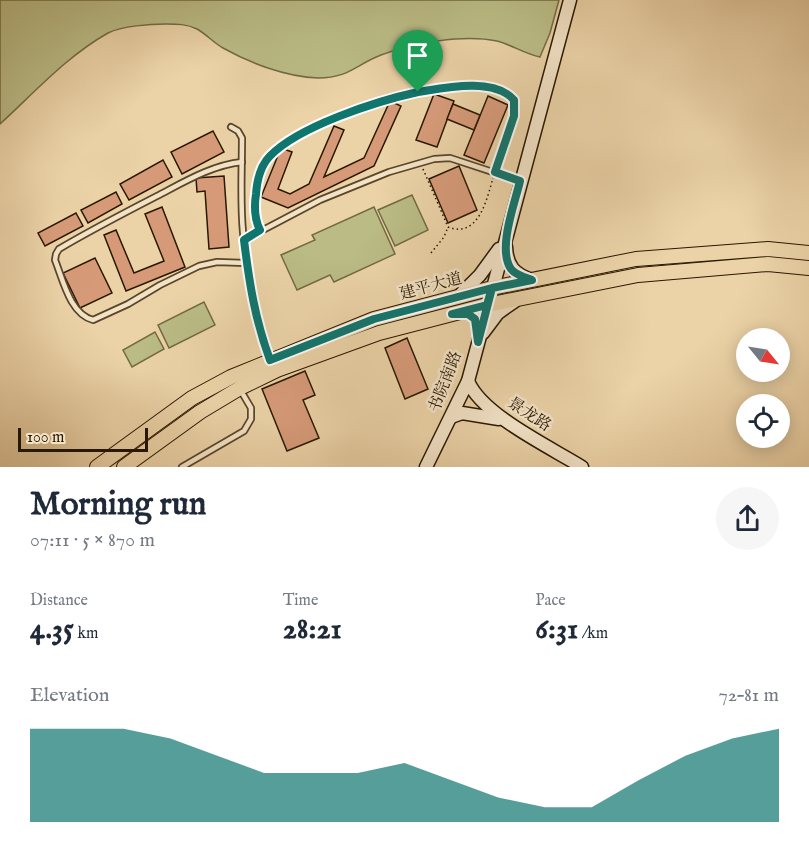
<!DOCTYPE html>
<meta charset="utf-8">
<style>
:root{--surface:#fff;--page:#f6f6f7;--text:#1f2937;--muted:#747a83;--accent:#0f766e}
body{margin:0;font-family:"IM FELL English","Noto Serif SC",serif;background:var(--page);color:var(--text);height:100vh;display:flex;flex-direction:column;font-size:22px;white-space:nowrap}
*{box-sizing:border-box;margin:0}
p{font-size:20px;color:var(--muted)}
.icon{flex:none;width:33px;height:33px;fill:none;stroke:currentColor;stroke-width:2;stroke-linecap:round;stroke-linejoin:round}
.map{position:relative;height:467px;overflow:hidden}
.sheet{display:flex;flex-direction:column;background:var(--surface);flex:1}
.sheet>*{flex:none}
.needle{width:39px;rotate:120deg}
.buttons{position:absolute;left:736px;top:328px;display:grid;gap:12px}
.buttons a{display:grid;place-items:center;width:54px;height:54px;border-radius:50%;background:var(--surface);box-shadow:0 3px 15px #0003;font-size:30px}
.scale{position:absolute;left:18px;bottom:15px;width:130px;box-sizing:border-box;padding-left:6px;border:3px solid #291800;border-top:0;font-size:16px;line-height:21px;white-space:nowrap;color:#291800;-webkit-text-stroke:4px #f2e2c6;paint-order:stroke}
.pin{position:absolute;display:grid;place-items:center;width:51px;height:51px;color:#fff;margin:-62px -26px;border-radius:50% 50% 50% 0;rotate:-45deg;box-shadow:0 0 6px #0007}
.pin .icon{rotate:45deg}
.round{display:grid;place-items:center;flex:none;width:63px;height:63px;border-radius:32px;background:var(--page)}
.head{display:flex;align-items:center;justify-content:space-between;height:102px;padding:0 30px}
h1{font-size:33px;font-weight:700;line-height:45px}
.metrics{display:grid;grid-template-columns:repeat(3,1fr);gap:9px;height:102px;padding:6px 30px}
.metrics div{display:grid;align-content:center}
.metrics b{font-size:30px;font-weight:700}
.metrics small{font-size:16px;font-weight:400}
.metrics p{font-size:16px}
.chart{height:168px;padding:12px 30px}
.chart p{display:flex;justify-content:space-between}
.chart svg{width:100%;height:108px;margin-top:6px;fill:var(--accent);opacity:.7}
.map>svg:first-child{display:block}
.green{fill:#babb85;stroke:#726a42;stroke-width:1.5}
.building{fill:#d69a79;stroke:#291800;stroke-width:1.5}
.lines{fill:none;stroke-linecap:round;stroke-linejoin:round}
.lane-casing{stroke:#5a462a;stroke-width:8}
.secondary-casing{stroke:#291800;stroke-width:15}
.primary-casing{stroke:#291800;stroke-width:16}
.path{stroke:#291800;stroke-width:1.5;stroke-dasharray:1.5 3;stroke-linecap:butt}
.lane{stroke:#f2e2c6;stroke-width:4.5}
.secondary{stroke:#f2e2c6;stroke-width:12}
.primary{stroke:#ebd2a7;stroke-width:14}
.route-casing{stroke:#fff;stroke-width:12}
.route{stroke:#0f766e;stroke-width:8}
.labels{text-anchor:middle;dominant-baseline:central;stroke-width:5;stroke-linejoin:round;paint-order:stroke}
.street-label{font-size:16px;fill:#291800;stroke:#f2e2c6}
</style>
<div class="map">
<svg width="809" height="467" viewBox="0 0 809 467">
<rect width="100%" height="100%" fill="#ebd2a7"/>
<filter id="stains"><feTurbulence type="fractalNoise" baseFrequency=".00333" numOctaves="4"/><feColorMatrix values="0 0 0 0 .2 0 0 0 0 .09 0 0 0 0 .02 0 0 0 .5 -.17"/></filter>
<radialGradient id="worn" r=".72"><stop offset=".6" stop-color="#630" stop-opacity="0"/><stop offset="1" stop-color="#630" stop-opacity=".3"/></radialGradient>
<g class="green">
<path d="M0,0H559L550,33L540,57C525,54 512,45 497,41C463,34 413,43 381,55C355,65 349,78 318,78C286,77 250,63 223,48C214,43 206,34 197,29C187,24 177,24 166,24C150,24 122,26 108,33C67,56 34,93 0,124Z"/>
<path d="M412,195L428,230L395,246L378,210Z"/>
<path d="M374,207L395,254L334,282L330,275L297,290L281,255L315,240L312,235Z"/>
<path d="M204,302L215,325L169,348L158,325Z"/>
<path d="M155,332L164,349L132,367L123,350Z"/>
</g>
<g class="building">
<path d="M434,94L454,101L437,147L416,140Z"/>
<path d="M488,96L508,105L484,163L464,155Z"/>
<path d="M390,101L401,106L374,166L288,208L261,197L281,148L292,152L278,189L290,194L309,184L334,126L344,130L324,177L364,158Z"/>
<path d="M453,104L480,115L474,130L447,119Z"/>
<path d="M213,131L224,152L182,174L171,152Z"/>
<path d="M163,160L172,177L129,200L120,184Z"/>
<path d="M459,166L477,210L448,223L429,179Z"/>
<path d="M224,176L229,247L209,249L205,191L197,192L196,178Z"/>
<path d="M116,192L122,204L88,223L81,210Z"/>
<path d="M162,207L185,267L126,291L104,235L116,230L134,273L164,261L145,214Z"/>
<path d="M76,213L83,226L45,246L38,233Z"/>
<path d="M95,258L112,293L80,308L63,273Z"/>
<path d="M407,338L428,389L405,399L385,348Z"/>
<path d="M305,371L315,395L303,400L319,438L287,451L262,389Z"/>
</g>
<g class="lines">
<defs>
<g id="lane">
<path d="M231,127L238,131L242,138C242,169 240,201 243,232C246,276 255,318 270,359"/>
<path d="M242,162C212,165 184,182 157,196C124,213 91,230 59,249L56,254L55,260C63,280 70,314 93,320L128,304L160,285L199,266L217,262L246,263"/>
<path d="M244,240L320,200L389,172L434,159L450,158L520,181"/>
<path d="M182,467L244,431L251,419V408L241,391"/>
</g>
<g id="secondary">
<path d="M506,247C507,266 514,274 532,280"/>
<path d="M458,297L480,275L499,249"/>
<path d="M483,333L498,313L515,301"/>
<path d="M468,381C482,415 550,447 582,467"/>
<path d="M451,417L462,413L499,419"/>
<path d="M426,467L468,381L570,0"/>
</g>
<g id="primary">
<path d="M97,467L192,398L231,377L374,319L492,288L636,259L768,249L809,253"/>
<path d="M124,467L200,412L240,388L277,370L379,333L487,305L638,275L768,264L809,268"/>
</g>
</defs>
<use href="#lane" class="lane-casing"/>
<use href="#secondary" class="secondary-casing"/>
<use href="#primary" class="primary-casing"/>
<g class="path">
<path d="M423,169L448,227C479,239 487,198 493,178"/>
<path d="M257,224C250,206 256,173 268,158C299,121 477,59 514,100L515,107L497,165"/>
<path d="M431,253L444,237L448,227"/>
</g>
<use href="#lane" class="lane"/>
<use href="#secondary" class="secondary"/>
<use href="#primary" class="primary"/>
</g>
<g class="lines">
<defs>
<path id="route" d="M418,92C377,101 299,126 270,156C261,165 257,181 256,194C254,207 254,218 260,230L244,240C249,281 255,320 270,360L374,319L492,288L478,342L475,319L468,314H452L487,305L492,288L532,280C524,277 516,275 511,269C497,249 515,203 520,181L495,172L514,116V100C494,77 444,88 418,92"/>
</defs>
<use href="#route" class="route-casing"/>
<use href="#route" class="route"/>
</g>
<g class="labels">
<g class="street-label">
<text transform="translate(431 287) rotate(-15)">建平大道</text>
<text transform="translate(446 382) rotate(-69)">书院南路</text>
<text transform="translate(529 415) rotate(33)">景龙路</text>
</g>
</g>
<rect width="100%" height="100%" filter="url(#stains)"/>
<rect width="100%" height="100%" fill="url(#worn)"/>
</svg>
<div class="buttons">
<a><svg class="needle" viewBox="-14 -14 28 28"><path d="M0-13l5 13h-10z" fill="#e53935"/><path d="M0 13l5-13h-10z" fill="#747a83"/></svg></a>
<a><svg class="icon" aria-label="locate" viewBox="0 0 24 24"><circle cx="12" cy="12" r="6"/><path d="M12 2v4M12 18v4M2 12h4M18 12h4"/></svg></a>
</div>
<div class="scale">100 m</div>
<div class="pin" style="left:418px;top:92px;background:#1e9e55"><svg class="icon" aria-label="arrive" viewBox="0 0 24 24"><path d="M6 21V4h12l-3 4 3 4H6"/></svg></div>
</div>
<section class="sheet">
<div class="head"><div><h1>Morning run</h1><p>07:11 · 5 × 870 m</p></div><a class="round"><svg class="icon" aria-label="share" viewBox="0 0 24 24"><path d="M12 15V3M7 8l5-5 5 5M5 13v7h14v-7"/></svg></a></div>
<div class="metrics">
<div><p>Distance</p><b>4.35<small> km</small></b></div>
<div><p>Time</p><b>28:21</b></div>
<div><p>Pace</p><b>6:31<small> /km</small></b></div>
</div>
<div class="chart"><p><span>Elevation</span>72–81 m</p>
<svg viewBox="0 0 160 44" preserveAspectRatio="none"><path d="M0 44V6L10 6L20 6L30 10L40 17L50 24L60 24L70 24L80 20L90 27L100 34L110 38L120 38L130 27L140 17L150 10L160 6V44z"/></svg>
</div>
</section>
